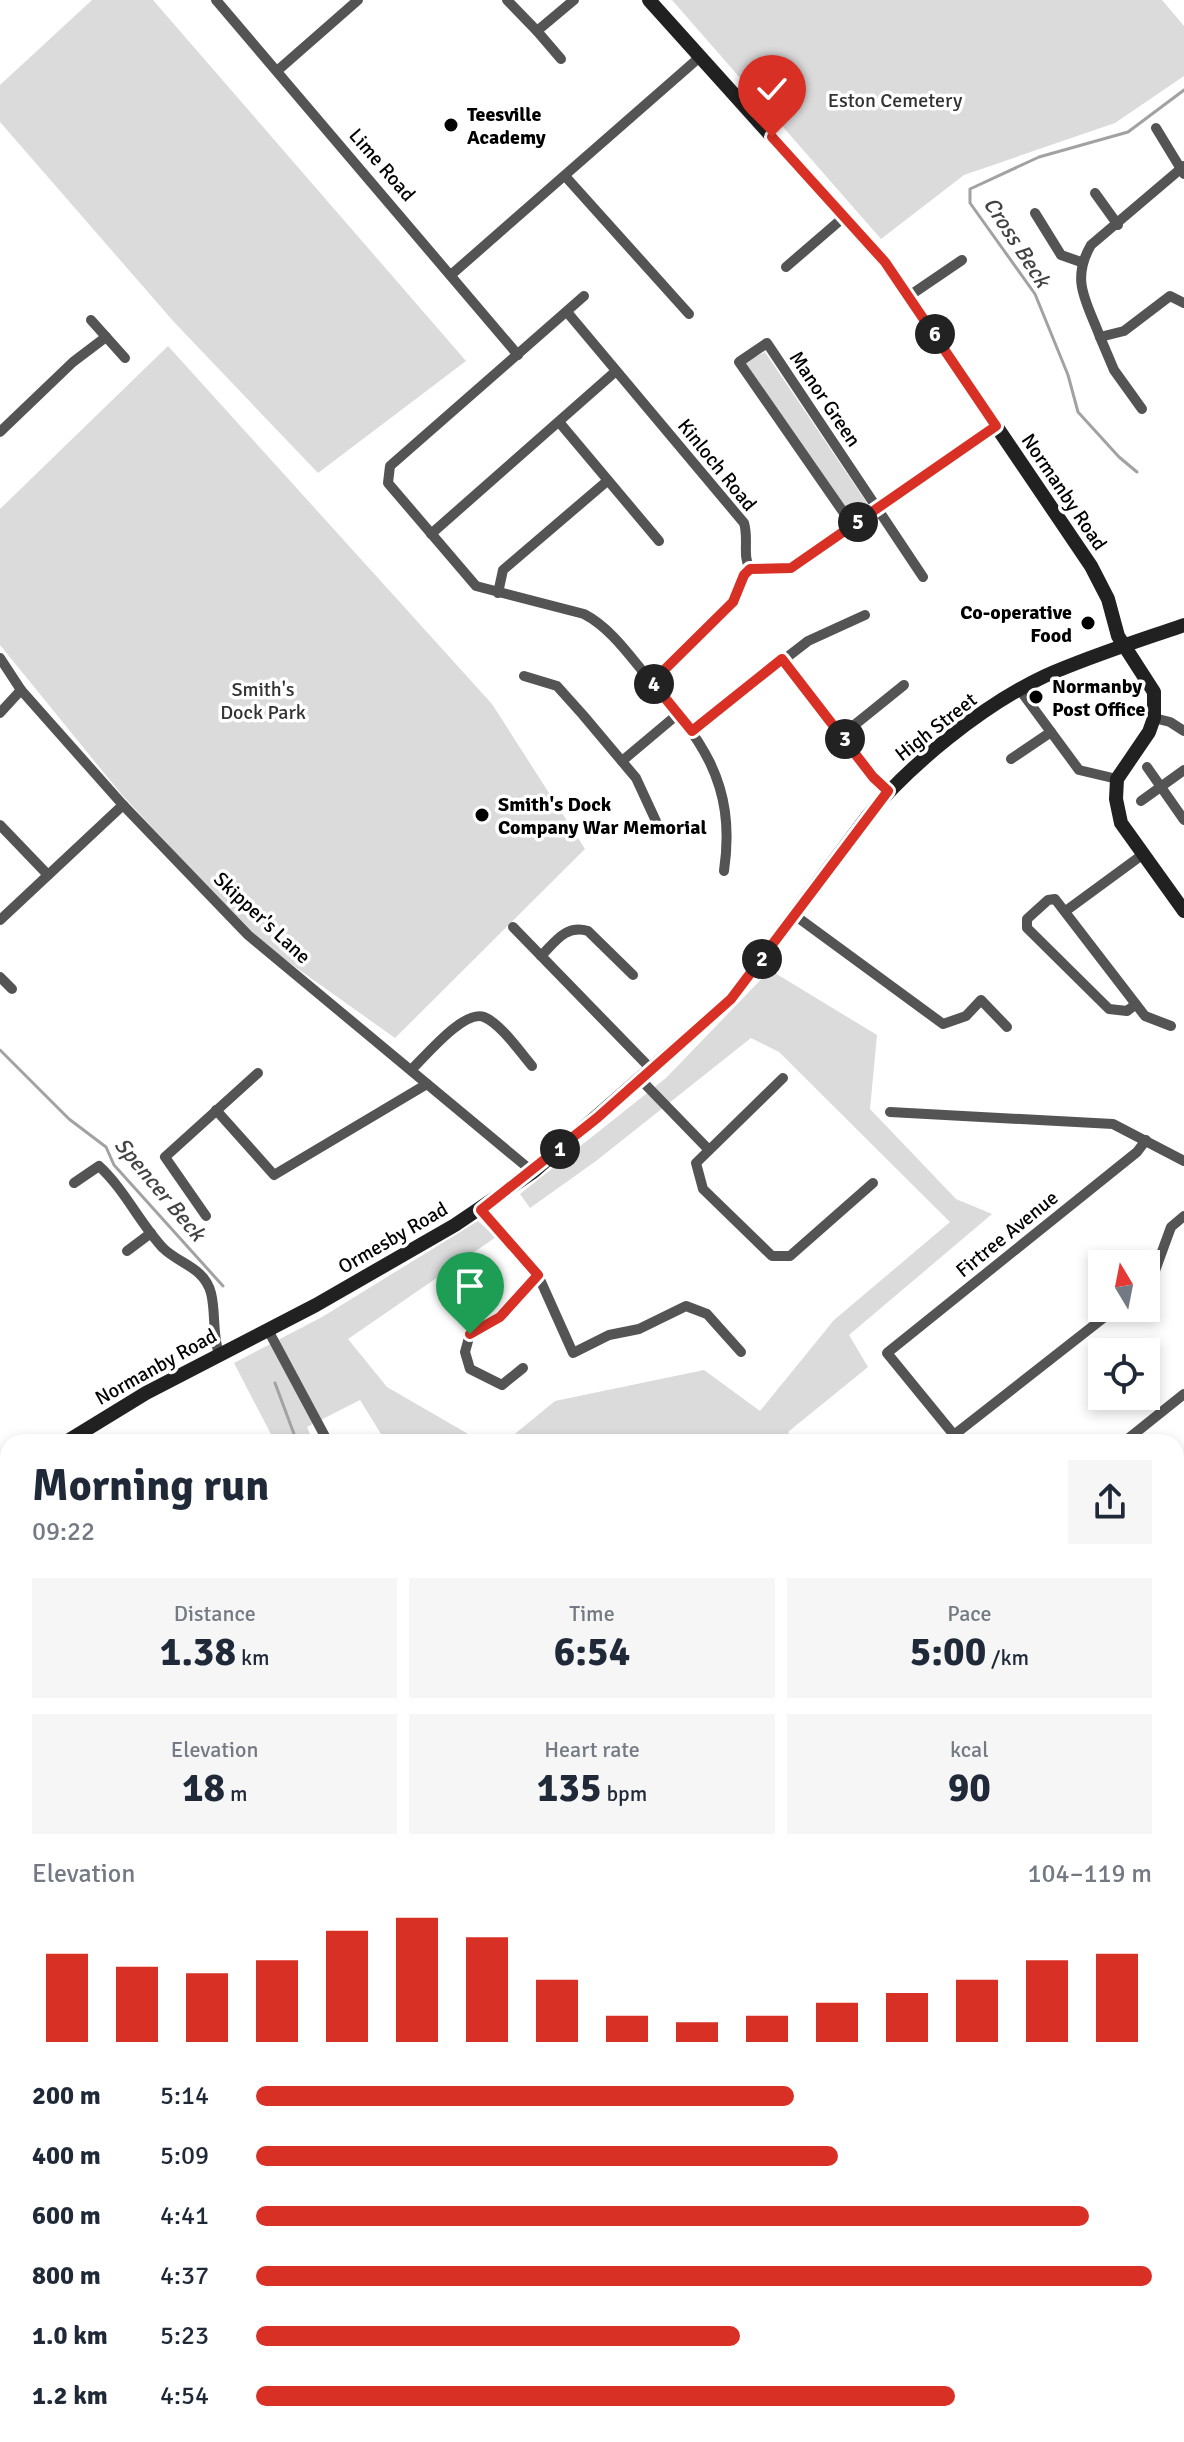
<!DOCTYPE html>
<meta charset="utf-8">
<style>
:root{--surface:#fff;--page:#f6f6f7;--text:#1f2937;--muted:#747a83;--accent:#d93025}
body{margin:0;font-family:Signika,sans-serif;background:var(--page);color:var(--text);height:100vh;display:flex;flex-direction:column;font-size:30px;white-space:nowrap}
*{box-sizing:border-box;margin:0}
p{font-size:26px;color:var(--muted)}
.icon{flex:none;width:44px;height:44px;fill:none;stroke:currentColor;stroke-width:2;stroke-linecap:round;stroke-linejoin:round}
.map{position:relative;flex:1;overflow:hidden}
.sheet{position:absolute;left:0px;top:1434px;width:1184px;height:1008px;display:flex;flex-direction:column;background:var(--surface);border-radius:24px 24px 0 0;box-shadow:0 4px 12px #0003}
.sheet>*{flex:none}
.needle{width:52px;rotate:350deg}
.tools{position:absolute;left:1088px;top:1250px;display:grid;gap:16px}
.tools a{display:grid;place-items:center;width:72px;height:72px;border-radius:0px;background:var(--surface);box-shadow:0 4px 12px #0003;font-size:40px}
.pin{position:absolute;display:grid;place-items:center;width:68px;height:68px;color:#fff;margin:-82px -34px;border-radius:50% 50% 50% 0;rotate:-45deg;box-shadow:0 0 8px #0007}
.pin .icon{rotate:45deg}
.km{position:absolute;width:40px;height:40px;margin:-20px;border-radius:50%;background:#222;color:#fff;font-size:22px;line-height:40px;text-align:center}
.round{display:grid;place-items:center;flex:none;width:84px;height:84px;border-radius:0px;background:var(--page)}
.overview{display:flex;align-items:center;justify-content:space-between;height:136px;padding:0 32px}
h1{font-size:44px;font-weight:800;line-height:60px}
.stats{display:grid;grid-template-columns:repeat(3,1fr);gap:12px;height:136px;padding:8px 32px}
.stats div{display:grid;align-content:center;border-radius:0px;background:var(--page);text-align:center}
.stats b{font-size:40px;font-weight:800}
.stats small{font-size:22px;font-weight:400}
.stats p{font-size:22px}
.chart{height:224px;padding:16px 32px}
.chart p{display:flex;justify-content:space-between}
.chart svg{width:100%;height:144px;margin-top:8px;stroke:var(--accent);stroke-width:6}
ul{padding:0 32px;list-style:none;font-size:26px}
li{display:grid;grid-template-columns:128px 96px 1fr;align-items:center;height:60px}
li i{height:20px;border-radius:10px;background:var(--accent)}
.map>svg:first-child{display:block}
.green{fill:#dbdbdb}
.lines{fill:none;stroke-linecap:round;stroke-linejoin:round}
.stream{stroke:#a2a2a2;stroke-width:3}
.highway-casing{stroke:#dbdbdb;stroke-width:24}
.street{stroke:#545454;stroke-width:10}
.secondary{stroke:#212121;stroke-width:14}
.highway{stroke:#000;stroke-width:20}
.route-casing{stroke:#fff;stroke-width:16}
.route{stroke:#d93025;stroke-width:10}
.poi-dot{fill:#000;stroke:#fff;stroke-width:3}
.labels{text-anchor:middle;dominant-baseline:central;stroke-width:7;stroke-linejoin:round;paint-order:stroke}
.park-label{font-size:20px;fill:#323232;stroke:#fff}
.poi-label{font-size:20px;font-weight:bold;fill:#000;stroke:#fff;text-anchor:start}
.street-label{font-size:20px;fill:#000;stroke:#fff}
.water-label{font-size:22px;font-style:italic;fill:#434343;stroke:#fff}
</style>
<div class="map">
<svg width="1184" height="2442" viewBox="0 0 1184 2442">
<rect width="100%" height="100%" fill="#fff"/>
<g class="green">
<path d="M92,0H153L466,361L318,473L174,322L0,122V85Z"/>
<path d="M672,0H1162L1184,26V76L1115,123L964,175L881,239Z"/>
<path d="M168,346L492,704L585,849L395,1038L256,939L122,795L0,645V509Z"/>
<path d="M765,352L871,509L855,523L743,363Z"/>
<path d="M770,970L877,1035L870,1109L956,1199L992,1214L849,1335L868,1367L788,1432L794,1442H663L624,1435L615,1442H505L555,1401L704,1370L760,1411L834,1320L950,1222L779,1052L751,1038L596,1161L530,1208L520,1194L666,1078Z"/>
<path d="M478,1221L496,1237L348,1339L387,1387L482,1442H386L360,1400L307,1427L313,1442H275L234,1363L322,1317Z"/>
</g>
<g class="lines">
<g class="stream">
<path d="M1137,472L1119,457L1078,412L1068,375L1035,294L970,203V189L1039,157L1128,132L1184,90"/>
<path d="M0,1050L69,1119L106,1147L114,1165L223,1286"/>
<path d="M275,1383L297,1442"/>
<path d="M591,2434L594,2442"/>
</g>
<defs>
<g id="highway">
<path d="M1176,2407L1184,2402"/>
<path d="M1176,2426L1184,2420"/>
<path d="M1123,2442L1135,2434"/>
<path d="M1152,2442L1164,2434"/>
</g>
</defs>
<use href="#highway" class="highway-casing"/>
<g class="street">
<path d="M216,0L518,355"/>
<path d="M507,0L537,31L574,0"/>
<path d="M537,31L561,59"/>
<path d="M277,71L358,0"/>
<path d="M1156,128L1184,174"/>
<path d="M1184,166L1091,245C1070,281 1087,302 1100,337L1124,331L1170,296L1184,303"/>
<path d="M565,176L689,314"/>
<path d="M1095,193L1118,225"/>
<path d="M1035,213L1061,255L1081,262"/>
<path d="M786,267L844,217"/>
<path d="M452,274L701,56"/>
<path d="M584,296L390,466L388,483L476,586L584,614C609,627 627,652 645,674C700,738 737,781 724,871"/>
<path d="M909,296L962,260"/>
<path d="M567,312L744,523C749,539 742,556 750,569L744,575L733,602L652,682"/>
<path d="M91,320L125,358"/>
<path d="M1100,337L1114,370L1142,409"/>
<path d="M559,422L659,541"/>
<path d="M0,432L73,362L106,337"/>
<path d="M853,526L739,362L767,343L923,577"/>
<path d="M431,534L616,371"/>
<path d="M750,569L791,568L996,426"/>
<path d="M498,593L503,570L606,482"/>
<path d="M0,658L21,690L123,805L248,935L533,1172"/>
<path d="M782,659L873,777L888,791"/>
<path d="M524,676L557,686L583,715L636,778L661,832"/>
<path d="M1020,690L1079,770L1117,779"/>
<path d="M0,713L21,690"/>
<path d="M1154,718L1170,722L1184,731"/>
<path d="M692,731L808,641L865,615"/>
<path d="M842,735L904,685"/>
<path d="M1011,759L1051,732"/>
<path d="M622,761L678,714"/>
<path d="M1147,767L1184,820"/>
<path d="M1141,801L1184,770"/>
<path d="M0,825L48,875"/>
<path d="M1067,910L1142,855"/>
<path d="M793,914L943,1024L966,1016L981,1000L1007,1027"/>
<path d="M0,920L123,805"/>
<path d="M513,927L653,1071"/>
<path d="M541,956C555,942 566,924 588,931L633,975"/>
<path d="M0,977L12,989"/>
<path d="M1136,1004L1127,1011L1109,1009L1027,928V919L1048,900L1055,899L1145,1016L1171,1026"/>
<path d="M411,1070C425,1057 464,1009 484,1017C501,1024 520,1052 532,1066"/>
<path d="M783,1078L696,1163L703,1189L772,1256H790L873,1183"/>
<path d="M642,1081L708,1149"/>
<path d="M216,1110L274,1175L427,1084"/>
<path d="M890,1112L1113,1124L1184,1161"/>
<path d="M74,1183L99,1166C125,1190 139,1222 163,1248C179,1264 204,1267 211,1293C216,1313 212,1333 219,1354"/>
<path d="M481,1210L538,1275L573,1353L609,1335L639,1329L686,1306L707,1314L741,1352"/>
<path d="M206,1216L165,1157L258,1073"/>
<path d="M127,1251L151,1233"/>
<path d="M1146,1284L1152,1279L1171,1227L1184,1216"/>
<path d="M268,1330L328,1442"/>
<path d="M523,1368L502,1385L470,1369L465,1352L470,1334L500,1317L538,1275"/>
<path d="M954,1435L887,1353L1137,1152L1146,1140"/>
<path d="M945,1442L1116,1308"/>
<path d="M1124,1442L1184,1394"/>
<path d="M1176,1591L1184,1584"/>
<path d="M0,1759L8,1754"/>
<path d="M1176,1788L1184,1793"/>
<path d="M0,1895L8,1890"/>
<path d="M1176,1945L1184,1953"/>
<path d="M0,2041L8,2036"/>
<path d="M1176,2073L1184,2067"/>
<path d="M0,2082L8,2100"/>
<path d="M1176,2210L1184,2204"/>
<path d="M0,2309L3,2325"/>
<path d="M1176,2318L1184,2313"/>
<path d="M88,2434L89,2442"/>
<path d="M284,2434L285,2442"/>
<path d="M357,2434L363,2442"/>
<path d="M762,2434L768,2442"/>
<path d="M927,2434L933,2442"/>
<path d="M695,2442L706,2434"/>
<path d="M848,2442L859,2434"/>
</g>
<g class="secondary">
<path d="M649,0L885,262L1091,566L1108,599L1118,636L1154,692V718L1149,732L1117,779L1116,799L1121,823L1184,911"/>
<path d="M66,1442L146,1393L316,1305L455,1225L533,1172L731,999L867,817C909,765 983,705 1045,676C1090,656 1138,641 1184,625"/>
<path d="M0,1490L8,1483"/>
<path d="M0,1629L8,1636"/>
<path d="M416,2434L417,2442"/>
</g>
<use href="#highway" class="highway"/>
</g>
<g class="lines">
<defs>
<path id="route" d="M470,1334L500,1317L538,1275L481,1210L597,1118L731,999L888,791L873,777L782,659L692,731L652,682L733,602L744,575L750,569L791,568L996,426L885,262L772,137"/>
</defs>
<use href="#route" class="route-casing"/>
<use href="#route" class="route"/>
</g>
<g class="poi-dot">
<circle cx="451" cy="125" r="8"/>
<circle cx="1088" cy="623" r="8"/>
<circle cx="1036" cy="697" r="8"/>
<circle cx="482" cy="815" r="8"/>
</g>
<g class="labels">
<g class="park-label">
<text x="895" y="100">Eston Cemetery</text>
<text x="263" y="689">Smith's<tspan x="263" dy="23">Dock Park</tspan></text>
</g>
<g class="poi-label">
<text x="467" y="114">Teesville<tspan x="467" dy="23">Academy</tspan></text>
<text x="1072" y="612" text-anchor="end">Co-operative<tspan x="1072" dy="23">Food</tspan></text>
<text x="1052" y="686">Normanby<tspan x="1052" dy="23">Post Office</tspan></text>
<text x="498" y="804">Smith's Dock<tspan x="498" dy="23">Company War Memorial</tspan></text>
</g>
<g class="street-label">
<text transform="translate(382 165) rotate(49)">Lime Road</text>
<text transform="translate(825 399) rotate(56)">Manor Green</text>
<text transform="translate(717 465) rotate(51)">Kinloch Road</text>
<text transform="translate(1064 492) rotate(56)">Normanby Road</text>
<text transform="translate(936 727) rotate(-38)">High Street</text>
<text transform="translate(262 918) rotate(43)">Skipper's Lane</text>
<text transform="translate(1007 1234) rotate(-39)">Firtree Avenue</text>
<text transform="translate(393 1238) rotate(-30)">Ormesby Road</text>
<text transform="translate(156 1367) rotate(-29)">Normanby Road</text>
</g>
<g class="water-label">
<text transform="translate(1017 242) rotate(57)">Cross Beck</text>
<text transform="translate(160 1189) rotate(50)">Spencer Beck</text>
</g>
</g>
</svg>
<div class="tools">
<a><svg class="needle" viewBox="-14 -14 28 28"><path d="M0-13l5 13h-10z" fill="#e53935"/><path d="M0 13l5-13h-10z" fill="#747a83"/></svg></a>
<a><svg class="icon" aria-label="locate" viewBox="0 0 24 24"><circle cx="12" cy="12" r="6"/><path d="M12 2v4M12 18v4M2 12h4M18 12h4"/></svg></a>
</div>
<div class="pin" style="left:470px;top:1334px;background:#1e9e55"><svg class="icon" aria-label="arrive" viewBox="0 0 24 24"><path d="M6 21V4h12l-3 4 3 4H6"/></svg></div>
<div class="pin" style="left:772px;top:137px;background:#d93025"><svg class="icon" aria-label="check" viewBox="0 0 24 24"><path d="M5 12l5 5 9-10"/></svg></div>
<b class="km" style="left:560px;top:1149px">1</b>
<b class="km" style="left:762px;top:959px">2</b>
<b class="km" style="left:845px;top:739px">3</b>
<b class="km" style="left:654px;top:684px">4</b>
<b class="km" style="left:858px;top:522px">5</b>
<b class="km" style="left:935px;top:334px">6</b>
<section class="sheet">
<div class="overview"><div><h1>Morning run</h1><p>09:22</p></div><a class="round"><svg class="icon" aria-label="share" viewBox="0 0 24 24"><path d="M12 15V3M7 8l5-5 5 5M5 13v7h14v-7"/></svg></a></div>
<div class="stats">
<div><p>Distance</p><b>1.38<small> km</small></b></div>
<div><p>Time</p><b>6:54</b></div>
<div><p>Pace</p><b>5:00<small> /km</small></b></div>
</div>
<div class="stats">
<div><p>Elevation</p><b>18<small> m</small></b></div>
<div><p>Heart rate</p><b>135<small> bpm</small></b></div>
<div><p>kcal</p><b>90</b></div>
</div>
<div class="chart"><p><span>Elevation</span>104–119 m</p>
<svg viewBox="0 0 160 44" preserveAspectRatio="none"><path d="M5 44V17M15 44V21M25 44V23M35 44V19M45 44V10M55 44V6M65 44V12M75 44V25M85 44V36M95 44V38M105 44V36M115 44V32M125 44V29M135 44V25M145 44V19M155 44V17"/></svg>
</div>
<ul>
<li><b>200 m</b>5:14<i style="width:60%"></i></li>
<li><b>400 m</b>5:09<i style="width:65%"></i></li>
<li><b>600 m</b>4:41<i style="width:93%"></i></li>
<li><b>800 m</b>4:37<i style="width:100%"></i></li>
<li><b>1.0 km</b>5:23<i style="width:54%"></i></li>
<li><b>1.2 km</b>4:54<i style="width:78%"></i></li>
</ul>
</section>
</div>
